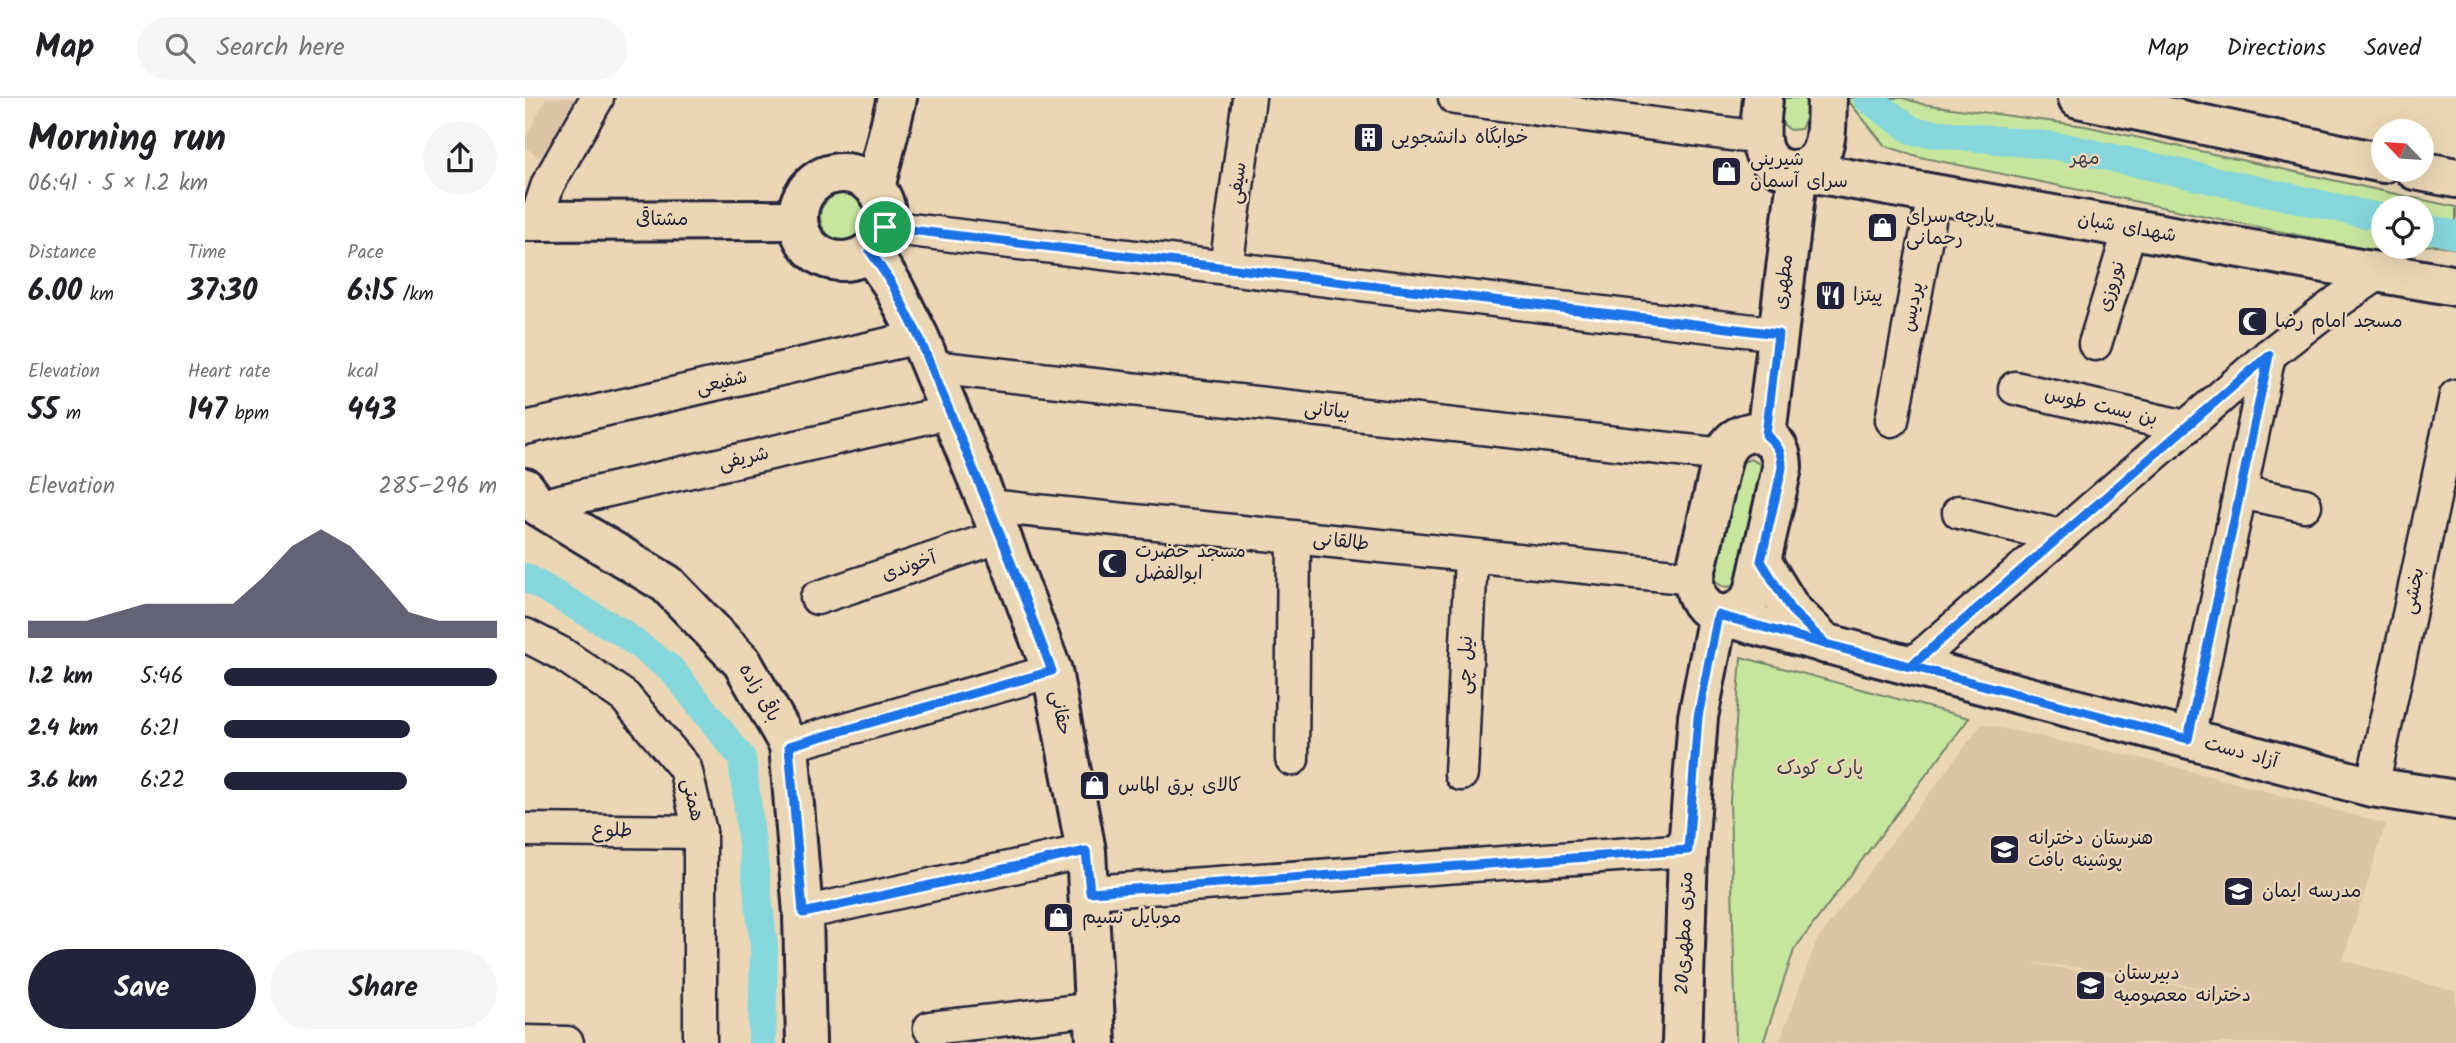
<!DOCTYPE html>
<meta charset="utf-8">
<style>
:root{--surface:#fff;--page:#f6f6f6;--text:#202124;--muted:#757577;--line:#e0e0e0;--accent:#22223b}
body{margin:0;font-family:Kalam,"Playpen Sans Arabic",sans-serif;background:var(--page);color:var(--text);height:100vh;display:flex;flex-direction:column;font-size:26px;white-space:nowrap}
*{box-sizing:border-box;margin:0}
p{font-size:23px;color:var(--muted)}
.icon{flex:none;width:38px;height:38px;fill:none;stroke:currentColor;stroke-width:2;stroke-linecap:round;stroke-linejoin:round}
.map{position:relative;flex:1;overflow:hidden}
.drawer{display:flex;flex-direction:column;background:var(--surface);width:525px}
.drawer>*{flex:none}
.needle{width:46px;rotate:295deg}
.controls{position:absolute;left:1846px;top:21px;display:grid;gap:14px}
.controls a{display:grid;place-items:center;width:63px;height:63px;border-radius:50%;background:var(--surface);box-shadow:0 7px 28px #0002;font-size:35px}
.pin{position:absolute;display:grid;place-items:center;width:60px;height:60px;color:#fff;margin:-30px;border:4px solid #fff;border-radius:50%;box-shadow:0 2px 7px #0007}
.round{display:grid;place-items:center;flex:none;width:74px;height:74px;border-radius:37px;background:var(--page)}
.headline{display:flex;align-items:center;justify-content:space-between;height:119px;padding:0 28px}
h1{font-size:38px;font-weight:800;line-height:52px}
.stats{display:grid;grid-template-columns:repeat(3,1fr);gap:10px;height:119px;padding:7px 28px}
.stats div{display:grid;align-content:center}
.stats b{font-size:30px;font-weight:800}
.stats small{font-size:19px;font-weight:400}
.stats p{font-size:19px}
.chart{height:196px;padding:14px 28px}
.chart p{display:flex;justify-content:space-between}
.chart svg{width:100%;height:126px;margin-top:7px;fill:var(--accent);opacity:.7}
.cta{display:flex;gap:14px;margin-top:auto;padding:14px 28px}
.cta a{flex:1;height:80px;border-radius:42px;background:var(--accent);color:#fff;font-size:28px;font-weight:800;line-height:80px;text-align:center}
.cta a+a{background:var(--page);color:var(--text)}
ul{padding:0 28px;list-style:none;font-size:23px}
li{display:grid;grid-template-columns:112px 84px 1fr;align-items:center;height:52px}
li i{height:18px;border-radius:9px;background:var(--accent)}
header{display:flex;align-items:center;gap:42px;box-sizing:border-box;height:98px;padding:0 35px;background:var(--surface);border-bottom:2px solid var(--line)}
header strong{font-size:33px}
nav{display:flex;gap:38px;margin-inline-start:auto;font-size:24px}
.search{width:490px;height:63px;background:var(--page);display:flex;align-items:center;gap:18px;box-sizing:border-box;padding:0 24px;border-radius:38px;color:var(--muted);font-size:26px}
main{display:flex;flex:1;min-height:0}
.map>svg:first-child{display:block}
.built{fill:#dcc5a6;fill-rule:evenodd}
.green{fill:#c6e59d;stroke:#74846c;stroke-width:2}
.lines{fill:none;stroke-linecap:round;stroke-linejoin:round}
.canal{stroke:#85d7dc;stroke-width:28}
.minor-casing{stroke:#22223b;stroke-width:37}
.tertiary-casing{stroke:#22223b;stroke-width:44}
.minor{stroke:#ebd7b5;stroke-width:32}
.tertiary{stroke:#ebd7b5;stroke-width:38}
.route-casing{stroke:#fff;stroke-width:14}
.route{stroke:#1a73e8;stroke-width:9}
.labels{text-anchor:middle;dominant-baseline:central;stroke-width:5;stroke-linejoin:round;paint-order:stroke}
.poi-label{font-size:19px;fill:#22223b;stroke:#ebd7b5;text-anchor:start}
.park-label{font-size:19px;fill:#3b3f4a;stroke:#ebd7b5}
.street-label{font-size:19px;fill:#22223b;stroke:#ebd7b5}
</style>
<header>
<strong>Map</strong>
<div class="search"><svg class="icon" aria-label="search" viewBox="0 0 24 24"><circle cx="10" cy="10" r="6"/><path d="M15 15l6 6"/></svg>Search here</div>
<nav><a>Map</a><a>Directions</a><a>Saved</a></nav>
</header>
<main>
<section class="drawer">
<div class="headline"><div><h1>Morning run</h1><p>06:41 · 5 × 1.2 km</p></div><a class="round"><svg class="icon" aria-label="share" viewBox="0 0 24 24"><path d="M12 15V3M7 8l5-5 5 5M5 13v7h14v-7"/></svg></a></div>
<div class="stats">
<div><p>Distance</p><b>6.00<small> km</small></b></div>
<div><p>Time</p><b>37:30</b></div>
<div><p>Pace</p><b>6:15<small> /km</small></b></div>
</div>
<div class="stats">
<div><p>Elevation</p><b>55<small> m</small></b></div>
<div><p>Heart rate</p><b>147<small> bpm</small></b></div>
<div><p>kcal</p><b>443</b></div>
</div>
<div class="chart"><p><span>Elevation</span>285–296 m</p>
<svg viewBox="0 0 160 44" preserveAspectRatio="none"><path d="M0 44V38L10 38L20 38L30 35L40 32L50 32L60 32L70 32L80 23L90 12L100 6L110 12L120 23L130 35L140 38L150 38L160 38V44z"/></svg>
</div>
<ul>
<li><b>1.2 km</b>5:46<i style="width:100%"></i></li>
<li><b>2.4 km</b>6:21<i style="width:68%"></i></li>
<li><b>3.6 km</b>6:22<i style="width:67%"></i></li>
</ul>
<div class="cta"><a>Save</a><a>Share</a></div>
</section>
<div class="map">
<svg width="1931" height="945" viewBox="0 0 1931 945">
<rect width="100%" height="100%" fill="#ebd7b5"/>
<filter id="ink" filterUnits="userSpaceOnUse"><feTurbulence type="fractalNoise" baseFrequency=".0143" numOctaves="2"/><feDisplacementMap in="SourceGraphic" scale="14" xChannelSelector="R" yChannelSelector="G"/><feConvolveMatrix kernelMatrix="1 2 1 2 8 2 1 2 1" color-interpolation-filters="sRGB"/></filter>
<g filter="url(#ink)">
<g class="built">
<path d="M21,0H56L15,60L0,49V41Z"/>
<path d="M1457,626L1625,662L1861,726L1818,862L1931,894V945H1254L1292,842ZM1509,865L1567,871L1741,901L1510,866Z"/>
</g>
<g class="green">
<path d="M1257,0H1283L1281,20L1276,31L1265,32L1257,25Z"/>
<path d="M1321,0H1378L1397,6L1560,28L1931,109V151L1912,147L1897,148V110H1858V149H1893L1845,152L1395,59L1360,48Z"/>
<circle cx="318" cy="119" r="23"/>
<path d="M1225,361L1237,367L1240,374L1215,484C1204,492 1193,490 1187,477L1212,367Z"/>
<path d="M1216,559L1444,620L1269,852L1238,945H1211L1205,703Z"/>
</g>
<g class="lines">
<g class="canal">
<path d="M1342,0L1388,33L1539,49L1858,120"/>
<path d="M1897,129L1931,137"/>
<path d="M0,479L96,534L147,572L217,660L239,849L237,945"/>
</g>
<defs>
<g id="minor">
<path d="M930,0L1236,40"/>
<path d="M11,122L23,86L72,0"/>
<path d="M360,129L1253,236"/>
<path d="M701,170L724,0"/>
<path d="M1570,246L1605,131"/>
<path d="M407,269L1198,357"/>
<path d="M1490,290L1661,329"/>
<path d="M1367,322L1409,96"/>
<path d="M0,330L394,239"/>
<path d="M1715,394L1780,407"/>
<path d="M13,408L425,314"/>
<path d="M463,408L1169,480"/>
<path d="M1434,414L1535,438"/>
<path d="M292,500L476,438"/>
<path d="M0,537L37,556L100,599L160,670L175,734V945"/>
<path d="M1385,568L1744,257L1812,204L1854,175"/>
<path d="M1663,641L1744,257"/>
<path d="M264,647L527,573"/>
<path d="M767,661L769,440"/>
<path d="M936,676L946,458"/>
<path d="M1847,689L1931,298"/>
<path d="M0,732L175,734"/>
<path d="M565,794L1163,752"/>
<path d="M278,815L561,753"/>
<path d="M405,930L571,911"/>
<path d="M0,944L42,945"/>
</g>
<g id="tertiary">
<path d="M1238,0C1237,16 1232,39 1239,54C1250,78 1285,78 1296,54C1303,39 1301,17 1302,0"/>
<path d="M1553,0L1858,65"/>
<path d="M1890,72L1931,80"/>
<circle cx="317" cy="119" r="44"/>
<path d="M350,90L372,0"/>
<path d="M0,123L273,122"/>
<path d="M345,154L367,186L394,239L476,438L527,573L561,753L571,945"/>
<path d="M1228,334C1248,338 1257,349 1257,370L1229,494C1211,530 1169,520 1169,480L1198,357C1205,342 1212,337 1228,334Z"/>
<path d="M1241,337L1273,72L1931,188"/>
<path d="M0,390L13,408L142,486L217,564L264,647L278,815L281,945"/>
<path d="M1236,463L1266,512L1301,546"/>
<path d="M1157,945L1163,752L1173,619L1193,517L1847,689L1931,702"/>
</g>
</defs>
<use href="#minor" class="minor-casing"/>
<use href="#tertiary" class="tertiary-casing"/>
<use href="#minor" class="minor"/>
<use href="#tertiary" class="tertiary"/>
</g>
</g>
<g class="lines" filter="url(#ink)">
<defs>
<path id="route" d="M360,129L354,143L345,153L367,186L394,239L476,438L527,573L264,648L278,815L561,753L565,794L1163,752L1173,619L1193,517L1385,569L1744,257L1663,641L1408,574L1301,546L1266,512L1236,463L1257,370C1257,354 1253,347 1241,337L1253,236L360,129"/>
</defs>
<use href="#route" class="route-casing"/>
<use href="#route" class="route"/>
</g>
<defs>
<symbol id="building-square" viewBox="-11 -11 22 22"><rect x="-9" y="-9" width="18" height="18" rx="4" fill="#22223b" stroke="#ebd7b5"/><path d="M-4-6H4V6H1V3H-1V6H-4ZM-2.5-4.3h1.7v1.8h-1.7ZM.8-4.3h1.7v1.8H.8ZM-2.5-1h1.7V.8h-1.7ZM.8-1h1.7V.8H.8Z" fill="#fff"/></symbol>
<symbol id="shop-square" viewBox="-11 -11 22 22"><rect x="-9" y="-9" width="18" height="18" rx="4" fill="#22223b" stroke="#ebd7b5"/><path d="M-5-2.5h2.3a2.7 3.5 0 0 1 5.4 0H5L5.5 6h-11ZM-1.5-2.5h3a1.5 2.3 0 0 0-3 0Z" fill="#fff"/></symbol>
<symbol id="restaurant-square" viewBox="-11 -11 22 22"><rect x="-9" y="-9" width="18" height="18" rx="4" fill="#22223b" stroke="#ebd7b5"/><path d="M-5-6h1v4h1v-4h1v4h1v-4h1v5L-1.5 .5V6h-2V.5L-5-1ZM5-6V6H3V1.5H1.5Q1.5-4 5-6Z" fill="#fff"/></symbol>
<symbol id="mosque-square" viewBox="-11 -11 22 22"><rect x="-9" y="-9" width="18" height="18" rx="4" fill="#22223b" stroke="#ebd7b5"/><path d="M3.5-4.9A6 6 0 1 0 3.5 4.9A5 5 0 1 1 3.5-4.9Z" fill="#fff"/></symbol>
<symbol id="school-square" viewBox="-11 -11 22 22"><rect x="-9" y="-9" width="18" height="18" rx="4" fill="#22223b" stroke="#ebd7b5"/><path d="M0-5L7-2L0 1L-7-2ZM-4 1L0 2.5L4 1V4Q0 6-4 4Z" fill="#fff"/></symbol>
</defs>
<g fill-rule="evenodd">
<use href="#building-square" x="826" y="22" width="35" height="35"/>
<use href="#shop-square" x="1184" y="56" width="35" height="35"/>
<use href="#shop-square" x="1340" y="112" width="35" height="35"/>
<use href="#restaurant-square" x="1288" y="180" width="35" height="35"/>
<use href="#mosque-square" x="1710" y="206" width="35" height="35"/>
<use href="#mosque-square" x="570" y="448" width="35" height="35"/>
<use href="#shop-square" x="552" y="670" width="35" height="35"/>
<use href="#school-square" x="1462" y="734" width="35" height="35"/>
<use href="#school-square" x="1696" y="776" width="35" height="35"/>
<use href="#shop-square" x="516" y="802" width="35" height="35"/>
<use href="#school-square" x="1548" y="870" width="35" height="35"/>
</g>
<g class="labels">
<g class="poi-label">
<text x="866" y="40">خوابگاه دانشجویی</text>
<text x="1225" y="62">شیرینی<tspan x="1225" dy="22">سرای آسمان</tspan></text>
<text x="1381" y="119">پارچه سرای<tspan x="1381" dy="22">رحمانی</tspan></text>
<text x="1328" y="198">پیتزا</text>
<text x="1750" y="224">مسجد امام رضا</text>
<text x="610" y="454">مسجد حضرت<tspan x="610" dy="22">ابوالفضل</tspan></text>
<text x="593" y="688">کالای برق الماس</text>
<text x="1503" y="741">هنرستان دخترانه<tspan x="1503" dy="22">پوشینه بافت</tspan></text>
<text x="1737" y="794">مدرسه ایمان</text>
<text x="557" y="820">موبایل نسیم</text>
<text x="1589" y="876">دبیرستان<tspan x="1589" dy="22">دخترانه معصومیه</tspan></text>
</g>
<g class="park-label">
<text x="1560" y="61">مهر</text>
<text x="1295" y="671">پارک کودک</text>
</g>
<g class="street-label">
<text transform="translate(713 85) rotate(-82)">سیفی</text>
<text x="137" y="122">مشتاقی</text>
<text transform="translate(1602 130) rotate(10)">شهدای شبان</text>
<text transform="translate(1259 184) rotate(-83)">مطهری</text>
<text transform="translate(1587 188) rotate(-73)">نوروزی</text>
<text transform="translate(1388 209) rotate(-79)">پردیس</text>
<text transform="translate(197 285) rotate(-13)">شفیعی</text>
<text transform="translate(1576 309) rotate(13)">بن بست طوس</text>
<text transform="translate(802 313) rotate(6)">بیاتانی</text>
<text transform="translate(219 361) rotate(-13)">شریفی</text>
<text transform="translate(816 444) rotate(6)">طالقانی</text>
<text transform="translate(384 469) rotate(-19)">آخوندی</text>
<text transform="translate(1889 493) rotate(-78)">بخشی</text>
<text transform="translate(941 567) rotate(-88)">نیل چی</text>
<text transform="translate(234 595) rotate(60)">باقی زاده</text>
<text transform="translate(535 615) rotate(79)">حقانی</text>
<text transform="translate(1716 655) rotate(15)">آزاد دست</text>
<text transform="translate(167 702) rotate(77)">همتی</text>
<text transform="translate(87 733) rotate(1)">طلوع</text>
<text transform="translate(1160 835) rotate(-88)">20متری مطهری</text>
</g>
</g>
</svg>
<div class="controls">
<a><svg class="needle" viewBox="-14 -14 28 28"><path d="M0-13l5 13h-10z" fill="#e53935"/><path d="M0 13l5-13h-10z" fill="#757577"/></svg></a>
<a><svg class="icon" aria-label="locate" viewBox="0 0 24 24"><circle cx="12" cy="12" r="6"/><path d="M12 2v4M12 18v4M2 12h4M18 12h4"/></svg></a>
</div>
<div class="pin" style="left:360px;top:129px;background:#1e9e55"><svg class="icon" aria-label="arrive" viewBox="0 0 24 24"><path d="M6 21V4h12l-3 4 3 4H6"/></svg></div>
</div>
</main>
